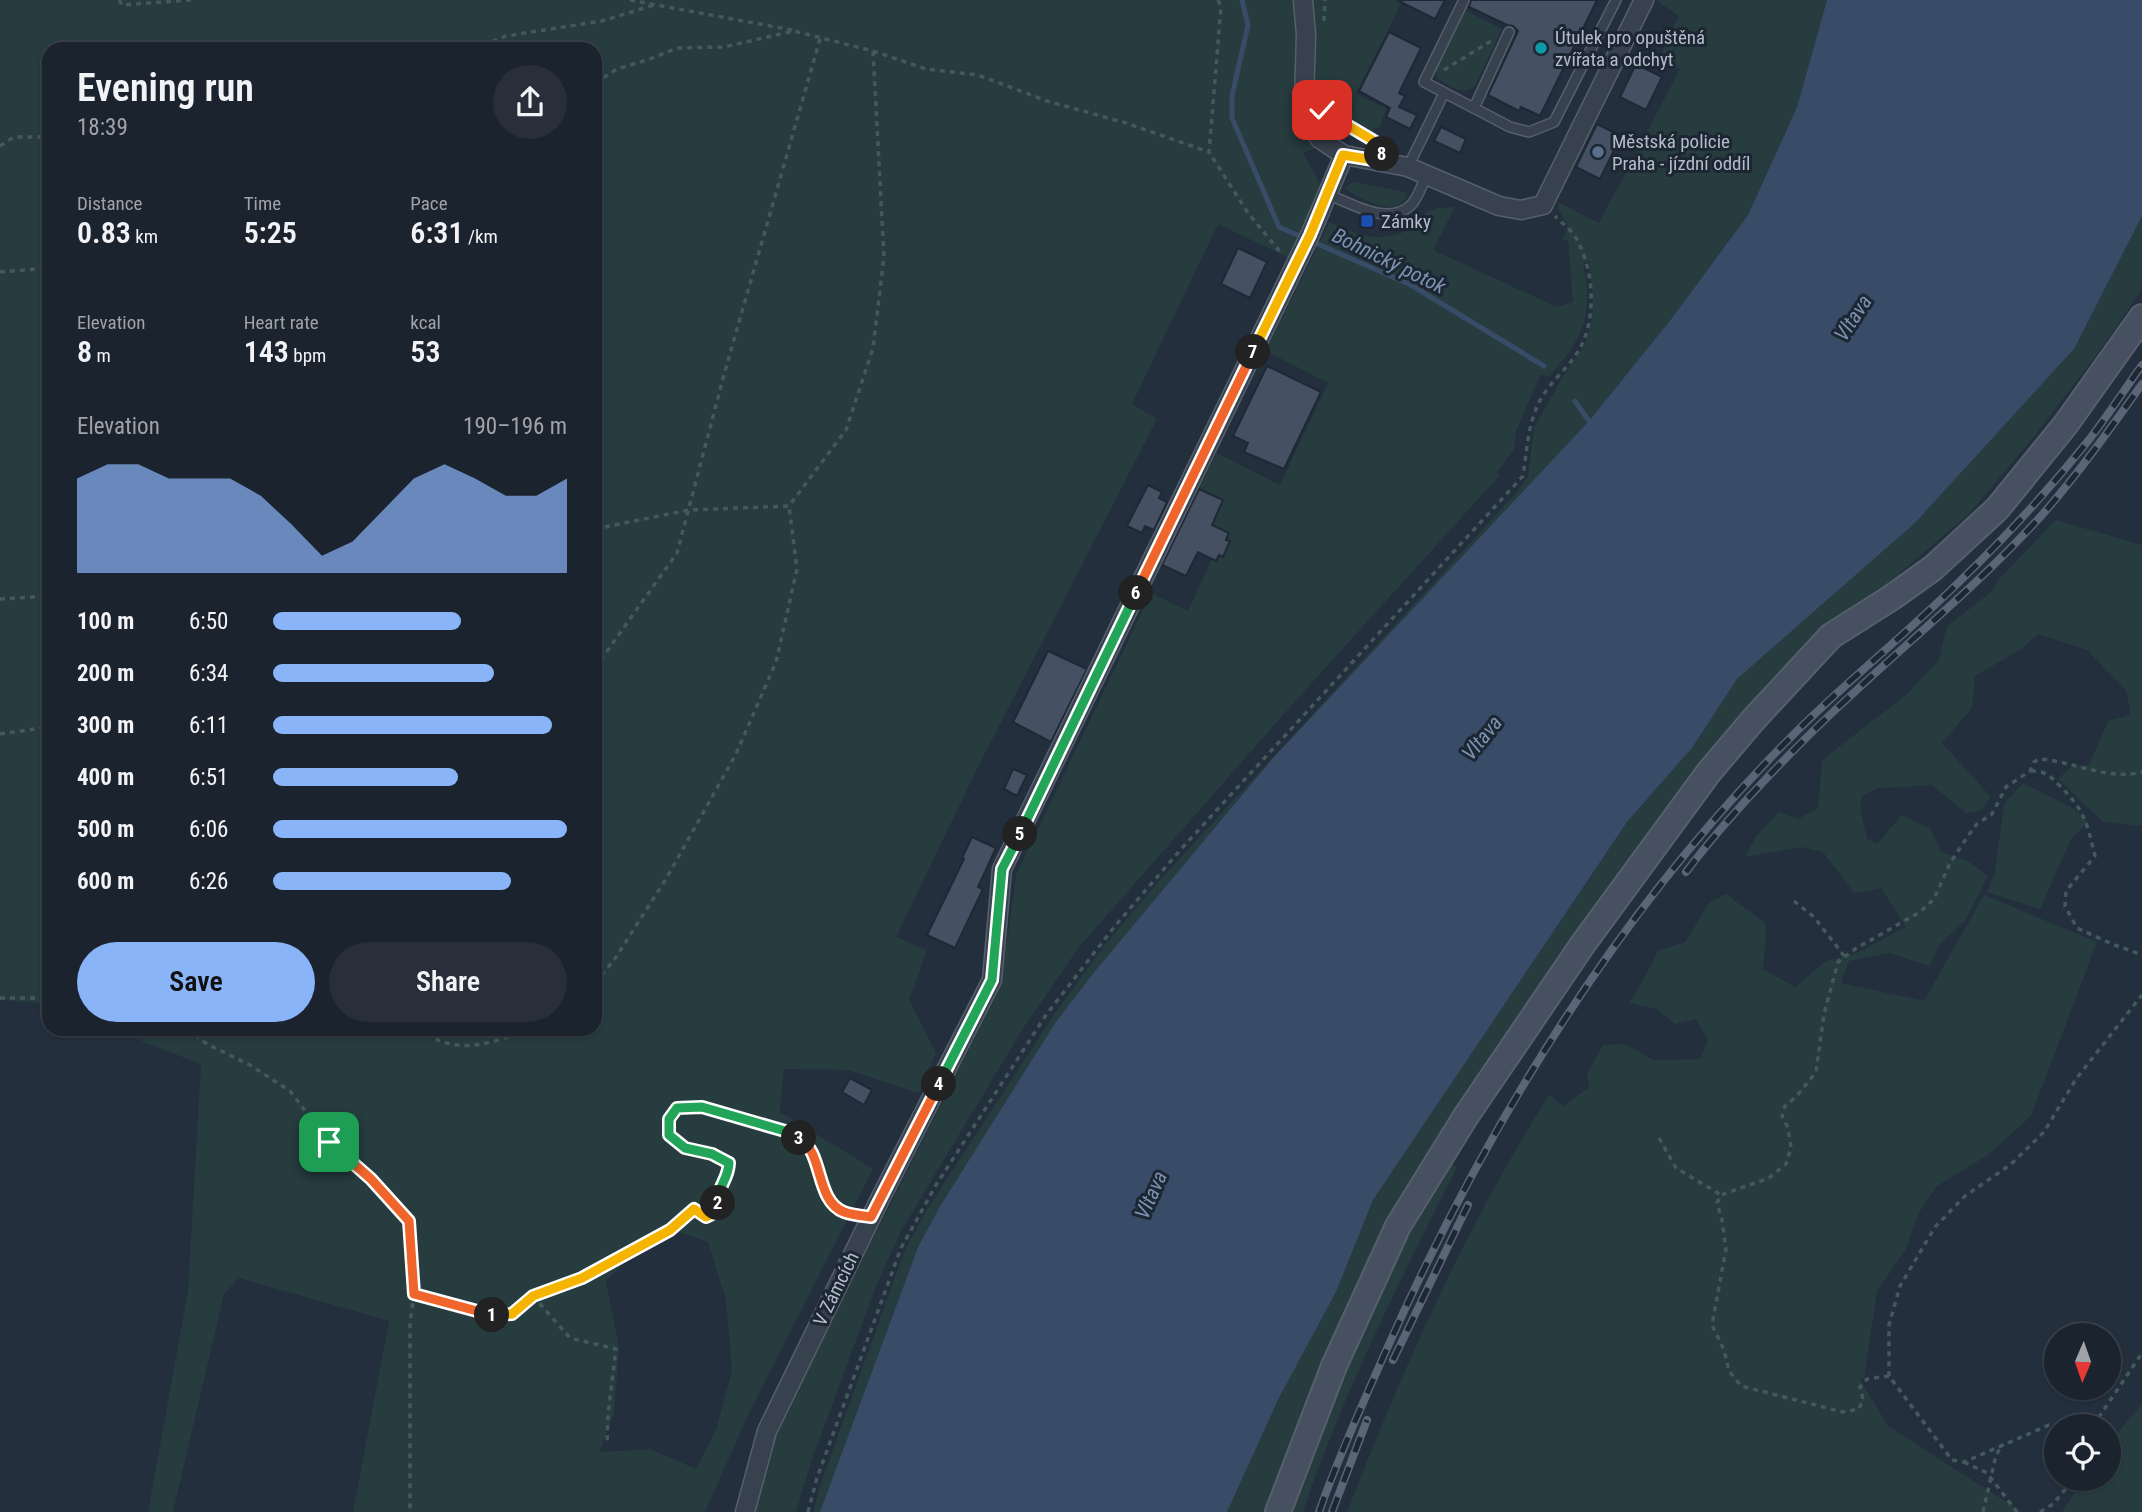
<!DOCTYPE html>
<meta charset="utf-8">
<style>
:root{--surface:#1b232e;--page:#282f3a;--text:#f1f3f6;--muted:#a0a4aa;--line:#39404a;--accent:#8ab4f8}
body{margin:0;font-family:"Roboto Condensed",sans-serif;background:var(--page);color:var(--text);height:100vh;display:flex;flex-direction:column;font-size:26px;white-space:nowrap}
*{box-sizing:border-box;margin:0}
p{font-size:23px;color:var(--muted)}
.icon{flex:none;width:38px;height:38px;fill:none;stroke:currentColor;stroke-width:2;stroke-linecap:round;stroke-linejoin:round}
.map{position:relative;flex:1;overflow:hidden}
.panel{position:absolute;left:42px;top:42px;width:560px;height:994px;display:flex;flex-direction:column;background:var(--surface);border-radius:21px;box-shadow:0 2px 5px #0004,0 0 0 2px var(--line)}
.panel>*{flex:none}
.needle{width:46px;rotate:182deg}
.fabs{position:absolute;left:2044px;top:1323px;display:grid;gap:14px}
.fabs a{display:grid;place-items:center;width:77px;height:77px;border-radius:50%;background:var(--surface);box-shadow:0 2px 5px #0004,0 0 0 2px var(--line);font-size:35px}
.pin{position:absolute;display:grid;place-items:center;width:60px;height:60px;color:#fff;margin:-30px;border-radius:14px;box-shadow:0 4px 10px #0006}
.km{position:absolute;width:35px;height:35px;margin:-18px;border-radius:50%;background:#222;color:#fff;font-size:19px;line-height:35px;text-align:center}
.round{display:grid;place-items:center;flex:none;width:74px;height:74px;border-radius:37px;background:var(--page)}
.summary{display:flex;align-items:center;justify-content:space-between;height:119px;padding:0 35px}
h1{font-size:38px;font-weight:600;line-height:52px}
.metrics{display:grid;grid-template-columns:repeat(3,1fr);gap:10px;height:119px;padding:7px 35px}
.metrics div{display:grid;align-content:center}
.metrics b{font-size:30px;font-weight:600}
.metrics small{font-size:19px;font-weight:400}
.metrics p{font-size:19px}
.chart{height:196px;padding:14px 35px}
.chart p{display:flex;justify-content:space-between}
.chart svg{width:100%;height:126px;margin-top:7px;fill:var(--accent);opacity:.7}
.button{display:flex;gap:14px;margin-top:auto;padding:14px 35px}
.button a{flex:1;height:80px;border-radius:42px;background:var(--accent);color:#111;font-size:28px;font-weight:600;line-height:80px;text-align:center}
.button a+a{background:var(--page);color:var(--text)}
ul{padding:0 35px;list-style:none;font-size:23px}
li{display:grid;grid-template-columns:112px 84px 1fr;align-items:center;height:52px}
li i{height:18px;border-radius:9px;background:var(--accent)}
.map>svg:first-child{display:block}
.green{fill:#263c3f;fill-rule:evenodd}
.water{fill:#394c67}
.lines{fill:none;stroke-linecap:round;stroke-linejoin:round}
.stream{stroke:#394c67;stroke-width:5}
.building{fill:#455162;stroke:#1f2835;stroke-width:2}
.service-casing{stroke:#565f6c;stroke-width:12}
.minor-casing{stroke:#565f6c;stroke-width:21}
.secondary-casing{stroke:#565f6c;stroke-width:28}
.path{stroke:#44595c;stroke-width:3.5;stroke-dasharray:5 5;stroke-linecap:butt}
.service{stroke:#38414e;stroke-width:9}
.minor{stroke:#38414e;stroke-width:18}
.secondary{stroke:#465061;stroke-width:24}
.rail-casing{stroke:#5a6575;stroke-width:8}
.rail{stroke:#1d2633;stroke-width:5;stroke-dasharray:16;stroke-linecap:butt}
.split-1-casing{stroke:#fff;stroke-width:14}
.split-2-casing{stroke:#fff;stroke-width:14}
.split-3-casing{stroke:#fff;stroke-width:14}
.split-4-casing{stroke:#fff;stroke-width:14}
.split-5-casing{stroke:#fff;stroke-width:14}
.split-6-casing{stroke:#fff;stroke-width:14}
.split-7-casing{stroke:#fff;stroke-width:14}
.split-8-casing{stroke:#fff;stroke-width:14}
.split-9-casing{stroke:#fff;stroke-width:14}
.split-1{stroke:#f0652b;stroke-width:9}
.split-2{stroke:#f5b400;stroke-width:9}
.split-3{stroke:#22a559;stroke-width:9}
.split-4{stroke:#f0652b;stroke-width:9}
.split-5{stroke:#22a559;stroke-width:9}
.split-6{stroke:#22a559;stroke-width:9}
.split-7{stroke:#f0652b;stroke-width:9}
.split-8{stroke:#f5b400;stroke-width:9}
.split-9{stroke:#f5b400;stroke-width:9}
.culture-dot{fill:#0f9aa8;stroke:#1d2633;stroke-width:2.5}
.service-dot{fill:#5c6f8a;stroke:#1d2633;stroke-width:2.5}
.transit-dot{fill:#1a4fb4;stroke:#1d2633;stroke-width:2.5}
.labels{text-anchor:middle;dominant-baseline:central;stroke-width:6;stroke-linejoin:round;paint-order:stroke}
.poi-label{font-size:19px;fill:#b4bcc9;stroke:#1d2633;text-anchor:start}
.street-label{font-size:19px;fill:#b4bcc9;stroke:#1d2633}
.water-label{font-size:21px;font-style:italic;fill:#7c92b1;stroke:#1d2633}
</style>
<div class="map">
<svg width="2142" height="1512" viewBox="0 0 2142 1512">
<rect width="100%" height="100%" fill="#242f3e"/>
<g class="green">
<path d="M0,0H1403L1356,94L1386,108L1380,127L1372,128L1379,137H1343L1303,153L1321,186L1289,258L1218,224L1132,404L1157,419L977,769L896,937L927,950L909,1000L936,1053L919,1093L848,1070L784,1069L780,1112L873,1169L749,1413L705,1512H353L389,1321L239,1278L224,1294L173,1512H148L188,1291L201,1064L109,1029H595V49H49V1006L41,1003L0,1000ZM674,1230L708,1242L726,1300L732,1370L716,1430L696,1469L650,1449L599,1452L614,1413L619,1348L606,1281L638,1249Z"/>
<path d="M1656,0H1827L1797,107L1748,215L1672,318L1589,421L1273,758L1095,971L1055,1023L939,1208L918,1247L820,1512H813L821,1483L904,1252L926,1211L1055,1013L1107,942L1160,880L1516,493L1528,476L1534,428L1563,376L1585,344L1592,320L1593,299L1589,261L1583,263C1593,316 1584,338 1549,377L1541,374L1516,431L1514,449L1497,473L1500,475L1298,698L1079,947L1022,1030L901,1231L875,1289L812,1459L796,1512H755L776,1431L1001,986L1016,875L1151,593L1188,611L1212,559L1216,561L1229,541L1226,540L1229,533L1212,525L1223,500L1199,489L1217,453L1280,485L1328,383L1266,351L1330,222C1370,242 1383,241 1423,225L1426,212L1438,208L1455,207L1433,250L1557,307L1573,302L1568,241L1563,240L1568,225L1558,209V202L1599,223L1680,69L1659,58L1679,16Z"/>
<path d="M1464,10L1502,29L1475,86C1463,97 1449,85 1437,78L1435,69Z"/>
<path d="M1354,182L1405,192L1407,196C1393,220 1362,198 1345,189V187Z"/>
<path d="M2142,216V285L2140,292L2098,353L2036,434L1969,514L1883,587L1795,658L1744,710L1698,764L1572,937L1455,1108L1374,1245L1268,1512H1227L1279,1398L1336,1292L1373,1200L1627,822L1692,748L1737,679L1915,523L2074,349Z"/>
<path d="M2056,520L2142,545V826L2103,822L2058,779L2071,767L2089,765L2108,721L2131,715L2126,690L2087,650L2038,634L2020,650L1975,676L1972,708L1942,743L1991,797L1981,810L1966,813L1932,785L1878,788L1862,796L1860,807L1867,839L1878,844L1901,815L1930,828L1941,852L1968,861L1988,876L1965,921L1940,944L1930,966L1889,953L1849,961L1841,983L1924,1001L1984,895L2097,942L2031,1116L1988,1155L1937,1186L1918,1214L1906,1249L1877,1291L1864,1378H1859L1888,1426L2022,1512H1347C1403,1368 1466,1226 1549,1095L1563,1106L1589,1087L1587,1074L1603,1045L1625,1044L1653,1060L1700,1059L1708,1040L1696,1019L1675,1024L1657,1009L1629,1003L1646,975L1658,951L1685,942L1710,902L1726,894L1765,923L1766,934L1763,969L1795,987L1826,961L1857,953L1906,927L1881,888L1854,893L1823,852L1801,847L1745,857L1756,836L1779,812L1798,819L1818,808L1822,760L1906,695L1939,660L1947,626L1990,593L2000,578Z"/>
<path d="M2023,783L2071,807L2088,822L2071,839L2040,909L1987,892L1995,872L2004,804Z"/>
<path d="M1447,1160L1457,1167C1401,1279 1343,1392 1303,1512H1289L1390,1265Z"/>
<path d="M2142,1404V1512H2062L2084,1479H2109V1443Z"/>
</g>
<path class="water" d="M1827,0H2142V216L2074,349L1915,523L1737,679L1692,748L1627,822L1373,1200L1336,1292L1279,1398L1227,1512H820L918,1247L939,1208L1055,1023L1095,971L1273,758L1589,421L1672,318L1748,215L1797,107Z"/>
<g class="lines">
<g class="stream">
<path d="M1242,0L1248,25L1232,96V118L1279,227L1411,285L1544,366"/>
<path d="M1575,401L1589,421L1593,422"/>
</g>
</g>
<g class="building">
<path d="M1397,0H1445L1435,19Z"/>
<path d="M1471,0H1597L1540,116L1521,107L1519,111L1488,95L1518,31L1513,26L1507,25L1469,7Z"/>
<path d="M1389,32L1421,48L1399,93L1405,96L1399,107L1417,115L1410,129L1386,117L1390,108L1359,91Z"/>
<path d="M1636,64L1662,77L1646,110L1620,97Z"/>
<path d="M1597,124L1621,136L1600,179L1576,167Z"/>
<path d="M1441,127L1466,139L1460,153L1434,141Z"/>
<path d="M1238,248L1267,262L1250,298L1221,284Z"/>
<path d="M1267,366L1321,392L1284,469L1244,452L1248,443L1233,436Z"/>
<path d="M1148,485L1162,492L1159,498L1167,502L1154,530L1145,526L1142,533L1127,526Z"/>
<path d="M1199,489L1223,500L1212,525L1229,533L1226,540L1230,541L1223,557L1219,555L1216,561L1198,552L1186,576L1162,565Z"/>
<path d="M1048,651L1087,669L1051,742L1013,722Z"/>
<path d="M1013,769L1027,775L1017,796L1004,789Z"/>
<path d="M972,837L996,848L978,887L983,889L955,948L927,935L964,859L962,858Z"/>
<path d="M850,1078L872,1090L864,1105L842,1092Z"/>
</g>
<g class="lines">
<defs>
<g id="service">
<path d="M1464,0L1424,82L1510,127L1529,132L1554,122L1616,0"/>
<path d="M1474,108L1509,32"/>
<path d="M1408,167L1444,93"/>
<path d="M1327,194C1351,203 1388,227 1411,205C1418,198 1422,184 1427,175"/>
</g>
<g id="minor">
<path d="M1303,0L1306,35L1304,100L1308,121L1320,139L1344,155L1408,167L1499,206L1521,210L1543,205L1644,0"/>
<path d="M745,1512L767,1431L879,1201L992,980L1002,869L1310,235L1344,155"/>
</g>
<path id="secondary" d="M1278,1512L1334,1366L1398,1226L1466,1116L1583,944L1709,772L1754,719L1831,636L1891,598L1933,568L1997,509L2066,424L2142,317"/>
</defs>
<use href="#service" class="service-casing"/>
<use href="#minor" class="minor-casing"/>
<use href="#secondary" class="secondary-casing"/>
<g class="path">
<path d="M119,0L122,5L191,0"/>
<path d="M630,0L792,30"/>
<path d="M1218,0L1221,7L1209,152L1248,213L1281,253"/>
<path d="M1324,21L1325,0"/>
<path d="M474,49L506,36L602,21L654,5"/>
<path d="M1444,70L1491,41"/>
<path d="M595,83L617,69L650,59L677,48L724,47L794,31L873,51L926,69L978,75L1047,101L1126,123L1209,152"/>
<path d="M1325,111L1375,142"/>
<path d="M0,146L14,137H49"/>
<path d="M0,272L49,268"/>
<path d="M595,529L689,510L789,506L846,430L873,348L884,257L873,51"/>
<path d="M0,599L49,596"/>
<path d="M595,668L677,553L725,371L820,39"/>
<path d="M0,734L49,727"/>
<path d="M2031,771C2046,771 2050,776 2060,786C2085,811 2087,823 2095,856L2066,891L2065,906L2077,928L2112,944L2142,955"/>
<path d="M1794,901L1814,917L1845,957"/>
<path d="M595,983L614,960L666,879L736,754L776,662L797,569L789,506"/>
<path d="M0,998H49"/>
<path d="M187,1029L207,1044L250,1065L290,1091L329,1142L371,1179L409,1221L414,1294L410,1323V1512"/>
<path d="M418,1029C461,1058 487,1043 532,1029"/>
<path d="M1659,1138L1676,1168L1721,1195"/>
<path d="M414,1294L487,1315L512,1313L533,1296L582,1278L670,1230L694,1209L706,1218L718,1211V1188L728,1174L729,1163L712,1154L685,1148L669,1135V1119L677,1108C686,1108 696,1106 704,1108C725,1112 794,1129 806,1143C828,1167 814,1207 855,1214"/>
<path d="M533,1296L570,1338L616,1349L608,1414L607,1444"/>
<path d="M1889,1376L1867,1379L1860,1387L1863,1399L1859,1409L1843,1412L1741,1386L1729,1371L1724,1350L1712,1325L1726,1249L1722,1220L1717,1203L1721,1195L1769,1178L1786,1164L1791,1148L1788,1128L1782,1116L1785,1106L1796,1097L1816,1072L1824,1014L1838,962L1855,949L1920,912L1934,899L1950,863L1968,836L1977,824L1992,814L2006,787L2030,771L2034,762L2039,759C2072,761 2109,781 2142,772"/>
<path d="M2098,1416L2073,1424L2049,1425L1964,1462L1952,1460L1889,1376V1325L1900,1286L1935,1227L1965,1196L2010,1165L2044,1132L2076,1079L2142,995"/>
<path d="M2093,1426L2142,1353"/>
<path d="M1964,1462L1987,1473L2017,1512"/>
<path d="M808,1512L817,1478L901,1248L936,1185L1046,1015L1115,926L1182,848L1523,476C1527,450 1528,420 1542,397C1552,380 1569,367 1579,350C1597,319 1594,271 1577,240C1573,231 1562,223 1555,216"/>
<path d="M1983,1512L1996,1455L2003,1444"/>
<path d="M2040,1512L2053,1504L2074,1479"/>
</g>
<use href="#service" class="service"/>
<use href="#minor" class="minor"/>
<use href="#secondary" class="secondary"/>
<defs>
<g id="rail">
<path d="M1686,872C1720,827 1759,785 1799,745C1877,666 1967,598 2042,515C2078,474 2110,429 2142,384"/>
<path d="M1393,1360L1468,1205"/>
<path d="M1319,1512C1338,1458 1362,1405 1385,1353C1484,1130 1616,913 1789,739C1842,685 1903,637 1957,584C2004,539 2048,491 2088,441C2107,417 2124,390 2142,365"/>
<path d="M1332,1512L1367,1420"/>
</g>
</defs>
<use href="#rail" class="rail-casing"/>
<use href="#rail" class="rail"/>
</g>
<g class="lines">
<defs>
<path id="split-1" d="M329,1142L371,1179L409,1221L414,1294L492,1315"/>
<path id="split-2" d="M492,1315L512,1314L533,1296L582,1278L670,1230L694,1209L706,1217L718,1211V1203"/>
<path id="split-3" d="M718,1203C718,1184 728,1181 729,1163L712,1154L685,1148L669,1135V1119L677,1108L702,1107L785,1131L799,1138"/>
<path id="split-4" d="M799,1138C824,1152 815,1201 844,1212C852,1215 863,1216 871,1217L939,1084"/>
<path id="split-5" d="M939,1084L992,980L1002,869L1020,834"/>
<path id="split-6" d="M1020,834L1136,593"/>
<path id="split-7" d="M1136,593L1253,352"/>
<path id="split-8" d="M1253,352L1310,235L1343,155L1385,162L1382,154"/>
<path id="split-9" d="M1322,110L1379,144L1382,154"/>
</defs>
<use href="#split-1" class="split-1-casing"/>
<use href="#split-2" class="split-2-casing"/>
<use href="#split-3" class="split-3-casing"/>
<use href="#split-4" class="split-4-casing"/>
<use href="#split-5" class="split-5-casing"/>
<use href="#split-6" class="split-6-casing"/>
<use href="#split-7" class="split-7-casing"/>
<use href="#split-8" class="split-8-casing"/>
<use href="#split-9" class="split-9-casing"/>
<use href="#split-1" class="split-1"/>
<use href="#split-2" class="split-2"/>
<use href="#split-3" class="split-3"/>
<use href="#split-4" class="split-4"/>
<use href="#split-5" class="split-5"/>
<use href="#split-6" class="split-6"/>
<use href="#split-7" class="split-7"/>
<use href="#split-8" class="split-8"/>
<use href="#split-9" class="split-9"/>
</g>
<circle class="culture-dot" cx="1541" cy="48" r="7"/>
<circle class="service-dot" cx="1598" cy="152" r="7"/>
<rect class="transit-dot" x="1360" y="214" width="14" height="14" rx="3.5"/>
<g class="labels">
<g class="poi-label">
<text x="1555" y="37">Útulek pro opuštěná<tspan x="1555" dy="22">zvířata a odchyt</tspan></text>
<text x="1612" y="141">Městská policie<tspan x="1612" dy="22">Praha - jízdní oddíl</tspan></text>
<text x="1381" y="221">Zámky</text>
</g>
<g class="street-label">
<text transform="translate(836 1289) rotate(-64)">V Zámcích</text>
</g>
<g class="water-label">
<text transform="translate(1389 261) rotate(26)">Bohnický potok</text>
<text transform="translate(1853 318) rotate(-57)">Vltava</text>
<text transform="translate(1482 738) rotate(-51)">Vltava</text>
<text transform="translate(1151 1195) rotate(-66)">Vltava</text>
</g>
</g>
</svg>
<div class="fabs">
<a><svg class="needle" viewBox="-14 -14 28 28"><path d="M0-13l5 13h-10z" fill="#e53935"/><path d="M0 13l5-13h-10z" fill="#a0a4aa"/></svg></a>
<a><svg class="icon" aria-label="locate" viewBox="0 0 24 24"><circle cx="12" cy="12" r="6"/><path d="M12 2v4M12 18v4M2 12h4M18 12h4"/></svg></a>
</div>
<div class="pin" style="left:329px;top:1142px;background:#1e9e55"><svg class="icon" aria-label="arrive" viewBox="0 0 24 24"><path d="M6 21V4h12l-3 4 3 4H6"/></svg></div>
<div class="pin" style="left:1322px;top:110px;background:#d93025"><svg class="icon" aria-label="check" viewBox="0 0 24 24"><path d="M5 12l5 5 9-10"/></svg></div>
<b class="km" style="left:492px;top:1315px">1</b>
<b class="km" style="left:718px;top:1203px">2</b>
<b class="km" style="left:799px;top:1138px">3</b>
<b class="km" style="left:939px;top:1084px">4</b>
<b class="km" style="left:1020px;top:834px">5</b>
<b class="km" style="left:1136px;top:593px">6</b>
<b class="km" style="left:1253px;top:352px">7</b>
<b class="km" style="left:1382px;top:154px">8</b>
<section class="panel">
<div class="summary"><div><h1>Evening run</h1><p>18:39</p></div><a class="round"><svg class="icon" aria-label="share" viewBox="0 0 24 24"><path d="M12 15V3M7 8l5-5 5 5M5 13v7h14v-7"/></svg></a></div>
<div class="metrics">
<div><p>Distance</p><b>0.83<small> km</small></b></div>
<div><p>Time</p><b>5:25</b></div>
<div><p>Pace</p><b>6:31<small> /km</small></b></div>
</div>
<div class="metrics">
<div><p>Elevation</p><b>8<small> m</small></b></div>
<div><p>Heart rate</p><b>143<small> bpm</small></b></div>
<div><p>kcal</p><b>53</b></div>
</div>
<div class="chart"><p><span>Elevation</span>190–196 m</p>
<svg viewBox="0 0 160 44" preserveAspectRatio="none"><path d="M0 44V11L10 6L20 6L30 11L40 11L50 11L60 17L70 27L80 38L90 33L100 22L110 11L120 6L130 11L140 17L150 17L160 11V44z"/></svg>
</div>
<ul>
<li><b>100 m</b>6:50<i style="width:64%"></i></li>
<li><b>200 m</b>6:34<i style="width:75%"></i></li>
<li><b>300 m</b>6:11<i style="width:95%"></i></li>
<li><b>400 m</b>6:51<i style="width:63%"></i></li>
<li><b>500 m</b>6:06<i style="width:100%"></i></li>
<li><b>600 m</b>6:26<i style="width:81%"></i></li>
</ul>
<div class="button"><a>Save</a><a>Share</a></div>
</section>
</div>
